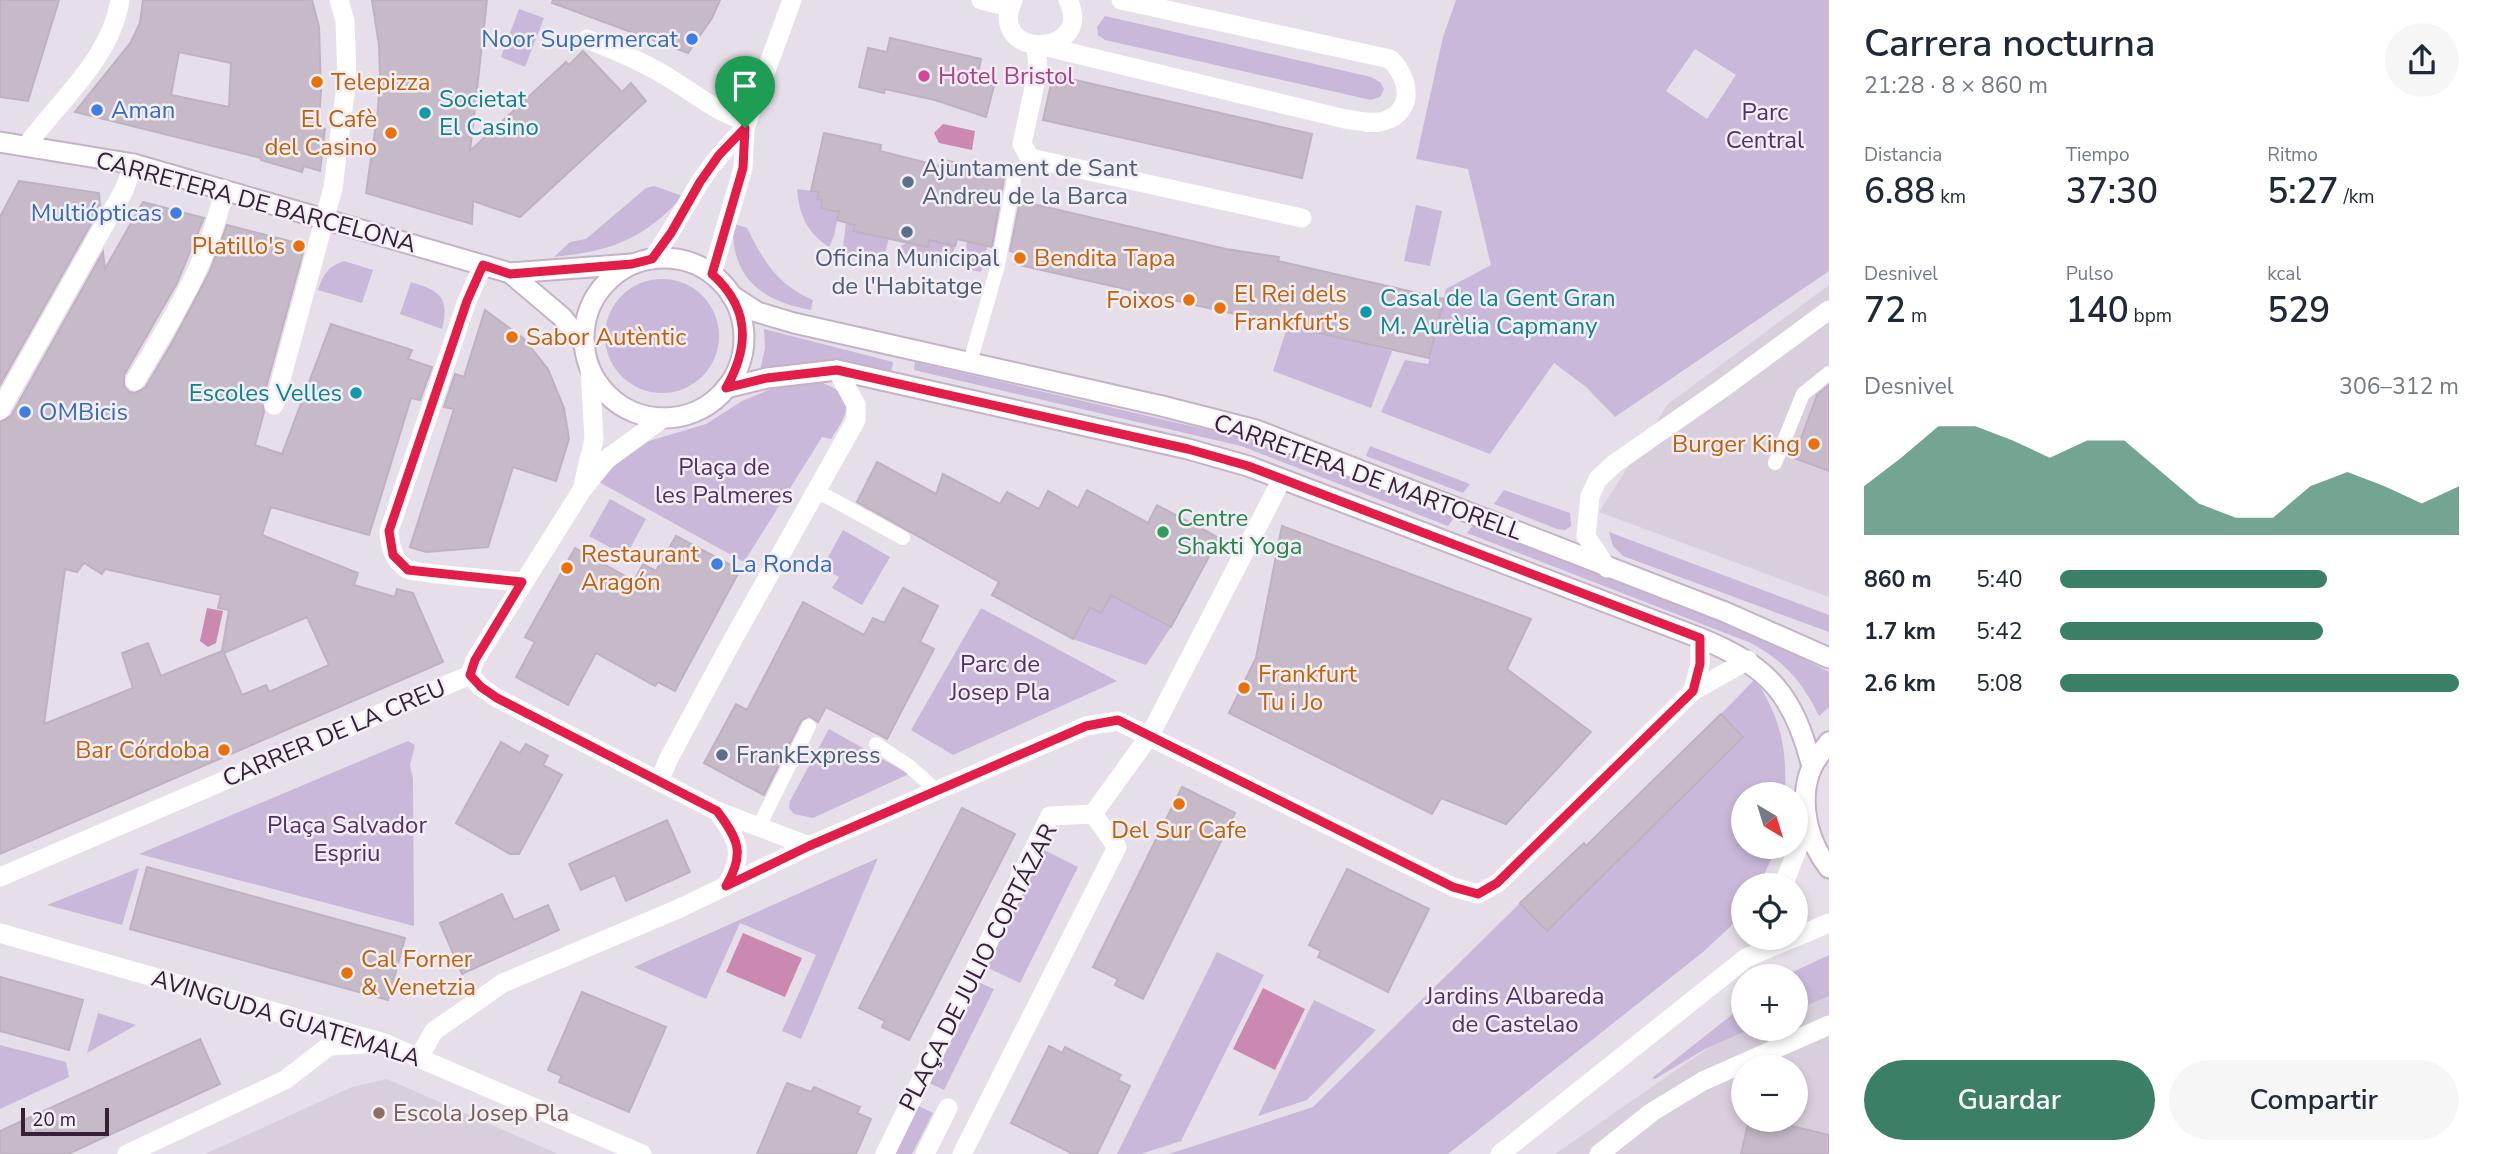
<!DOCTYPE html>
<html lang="es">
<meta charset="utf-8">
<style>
:root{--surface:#fff;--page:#f6f6f7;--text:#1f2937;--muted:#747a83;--accent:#3a7f66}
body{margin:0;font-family:"Nunito Sans",sans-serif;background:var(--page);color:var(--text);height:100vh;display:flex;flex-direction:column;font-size:26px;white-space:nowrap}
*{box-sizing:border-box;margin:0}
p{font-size:23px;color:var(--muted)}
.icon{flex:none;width:38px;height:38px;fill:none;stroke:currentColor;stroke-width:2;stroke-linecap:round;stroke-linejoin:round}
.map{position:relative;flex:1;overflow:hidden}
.sheet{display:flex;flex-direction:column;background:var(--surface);width:665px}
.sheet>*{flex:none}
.needle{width:46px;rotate:142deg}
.fabs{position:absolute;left:1731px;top:782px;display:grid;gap:14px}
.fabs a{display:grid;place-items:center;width:77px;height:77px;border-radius:50%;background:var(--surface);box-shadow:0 4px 10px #0003;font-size:35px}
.scale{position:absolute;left:21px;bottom:18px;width:88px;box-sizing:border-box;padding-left:7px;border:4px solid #362037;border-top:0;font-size:19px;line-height:24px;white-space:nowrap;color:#362037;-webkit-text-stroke:5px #f3eef5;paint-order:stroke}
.pin{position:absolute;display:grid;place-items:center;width:60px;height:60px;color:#fff;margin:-72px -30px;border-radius:50% 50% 50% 0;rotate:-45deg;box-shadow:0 0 7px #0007}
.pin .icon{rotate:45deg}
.round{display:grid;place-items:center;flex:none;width:74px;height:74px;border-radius:37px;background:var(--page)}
.head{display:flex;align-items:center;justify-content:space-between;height:119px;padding:0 35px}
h1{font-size:38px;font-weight:600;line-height:52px}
.stats{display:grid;grid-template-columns:repeat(3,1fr);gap:10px;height:119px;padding:7px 35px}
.stats div{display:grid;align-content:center}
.stats b{font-size:35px;font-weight:600}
.stats small{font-size:19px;font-weight:400}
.stats p{font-size:19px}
.chart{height:196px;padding:14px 35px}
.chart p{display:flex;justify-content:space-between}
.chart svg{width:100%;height:126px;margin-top:7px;fill:var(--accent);opacity:.7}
.cta{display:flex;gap:14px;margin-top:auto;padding:14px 35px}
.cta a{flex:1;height:80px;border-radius:42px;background:var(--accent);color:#fff;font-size:28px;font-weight:600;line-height:80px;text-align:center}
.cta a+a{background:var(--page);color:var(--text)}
ul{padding:0 35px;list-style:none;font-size:23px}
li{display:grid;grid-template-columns:112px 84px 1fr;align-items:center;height:52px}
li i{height:18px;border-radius:9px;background:var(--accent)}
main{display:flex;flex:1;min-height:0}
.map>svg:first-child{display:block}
.built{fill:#d9cfdc;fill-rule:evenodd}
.green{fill:#c9b8d9;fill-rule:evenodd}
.water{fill:#cb88b0}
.building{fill:#c6bac9;stroke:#bfb1c1;stroke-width:2;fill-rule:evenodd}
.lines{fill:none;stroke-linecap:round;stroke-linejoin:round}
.secondary-casing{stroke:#c5b2c7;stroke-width:23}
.service{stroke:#fff;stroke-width:14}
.pedestrian{stroke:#fff;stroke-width:19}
.minor{stroke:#fff;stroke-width:19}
.tertiary{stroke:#fff;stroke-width:19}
.secondary{stroke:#fff;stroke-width:19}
.route-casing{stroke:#fff;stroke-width:14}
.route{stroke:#e11d48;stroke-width:9}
.shop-dot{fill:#3f7fe0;stroke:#f3eef5;stroke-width:2.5}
.hotel-dot{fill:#d1479c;stroke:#f3eef5;stroke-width:2.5}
.food-dot{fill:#e8710a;stroke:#f3eef5;stroke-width:2.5}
.culture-dot{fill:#0f9aa8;stroke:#f3eef5;stroke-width:2.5}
.service-dot{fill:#5c6f8a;stroke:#f3eef5;stroke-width:2.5}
.leisure-dot{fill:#2e9e5b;stroke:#f3eef5;stroke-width:2.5}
.education-dot{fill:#8d6e63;stroke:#f3eef5;stroke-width:2.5}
.labels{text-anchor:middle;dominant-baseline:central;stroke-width:5;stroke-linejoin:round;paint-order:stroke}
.shop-label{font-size:24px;fill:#366cbe;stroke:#f3eef5;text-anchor:start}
.hotel-label{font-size:24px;fill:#b23c85;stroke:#f3eef5;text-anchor:start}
.food-label{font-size:24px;fill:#c56008;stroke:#f3eef5;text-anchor:start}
.culture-label{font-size:24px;fill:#0d838f;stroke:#f3eef5;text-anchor:start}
.park-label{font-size:24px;fill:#542e6b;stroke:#f3eef5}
.service-label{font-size:24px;fill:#4e5e75;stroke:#f3eef5;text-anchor:start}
.street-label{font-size:24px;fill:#362037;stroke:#f3eef5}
.leisure-label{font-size:24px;fill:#27864d;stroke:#f3eef5;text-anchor:start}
.education-label{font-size:24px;fill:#785e54;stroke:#f3eef5;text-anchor:start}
</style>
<main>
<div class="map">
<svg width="1829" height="1154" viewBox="0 0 1829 1154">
<rect width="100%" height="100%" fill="#e6dee8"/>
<g class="built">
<path d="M1829,285V597L1599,512L1668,404Z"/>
<path d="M1829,969V1154H1555L1743,1024V1029H1796V987ZM1743,1068H1796V1120H1743Z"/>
<path d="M387,1079L558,1154H205L352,1087Z"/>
</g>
<g class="green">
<path d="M1456,0H1829V271L1615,417L1586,387L1554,363L1490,454L1381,412L1405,360L1428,364L1446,289L1491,265L1468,169L1416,159L1443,37ZM1695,49L1736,75L1707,119L1666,91Z"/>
<path d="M519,9L544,18L525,67L501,57Z"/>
<path d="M1105,16L1371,77L1380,82L1384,89L1380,97L1371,100L1105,40L1098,35L1097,27Z"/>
<path d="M654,186L683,196C643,240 611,251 554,257L570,242L586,239L646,188Z"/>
<path d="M797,189L819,192L817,199L822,200L821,208L839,212L834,236L829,247C807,233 799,214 797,189Z"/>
<path d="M1416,205L1442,211L1430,266L1404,261Z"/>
<path d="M846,222L855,224L854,231L889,238L882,265L842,256Z"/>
<path d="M733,223L747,228C765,263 776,283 813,300L811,310C760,300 731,278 733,223Z"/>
<path d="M990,235L981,272L963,268L967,241Z"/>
<path d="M929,240L955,246L950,266L900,254L901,246L908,242Z"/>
<path d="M344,261L373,270L362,303L318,290C323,274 329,266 344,261Z"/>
<circle cx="662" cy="336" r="57"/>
<path d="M411,282C439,291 450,296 442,329L400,314Z"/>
<path d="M1288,325L1392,351L1371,408L1273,371Z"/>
<path d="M764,329L893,362L891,374L759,375L765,348Z"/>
<path d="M915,362L1243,438L1454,518L1448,526L1241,446L914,370Z"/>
<path d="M820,382C858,396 849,412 831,439L822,437L744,562L599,482L611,468L649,441L706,424L742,401L771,389Z"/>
<path d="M1370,446L1470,484L1463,493L1366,456Z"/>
<path d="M1504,490L1570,513L1571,526L1565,530L1557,529L1494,504Z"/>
<path d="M610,499L646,519L626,556L589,536Z"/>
<path d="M1474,524L1751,631L1829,672V707L1819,716C1802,681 1785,662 1751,643L1467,533Z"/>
<path d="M843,530L890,557L862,605L832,588L839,577L822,568Z"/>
<path d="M1609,532L1829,615V632L1623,556L1613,546Z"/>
<path d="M1111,595L1171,627L1146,665L1073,639L1090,607L1101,613Z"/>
<path d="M981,608L1117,681L953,755L911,730Z"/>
<path d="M1755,679C1781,718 1787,748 1785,794H1743V847H1777L1759,885L1743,886V910L1730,927L1703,952L1448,1154H1169L1313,1107L1520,903L1547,931L1743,738L1721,714Z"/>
<path d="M829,729L909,774L813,818L794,814L789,808L790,801Z"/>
<path d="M408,741L415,745L410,765L413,779L414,926L139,854Z"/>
<path d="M1044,850L1078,867L1020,983L986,967Z"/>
<path d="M878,858L801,1039L782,1031L816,955L740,923L706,999L634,967Z"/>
<path d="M139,868L122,925L47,905Z"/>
<path d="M1217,952L1264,975L1181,1141L1141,1154H1117Z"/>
<path d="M1829,955V996L1796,1010V976H1784Z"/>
<path d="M978,982L994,989L944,1090L929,1083Z"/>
<path d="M1314,1000L1376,1030L1307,1100L1258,1116Z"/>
<path d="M1743,1006V1029H1750L1705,1049L1655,1079L1652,1078Z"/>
<path d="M98,1013L136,1025L87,1053Z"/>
<path d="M0,1045L66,1062L69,1077L0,1109Z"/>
<path d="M917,1105L933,1113L912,1154H893Z"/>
</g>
<g class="water">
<path d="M943,124L975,131L972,150L939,143L934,133Z"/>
<path d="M207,608L223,611L216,643L208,647L200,641Z"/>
<path d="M743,933L802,958L785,997L726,972Z"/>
<path d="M1263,988L1305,1009L1275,1070L1233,1049Z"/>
</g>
<g class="building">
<path d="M0,0H59L28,101L0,97Z"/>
<path d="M143,0H312L319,27L321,92L318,127L325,129L320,171L304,166L302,172L261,160V158L75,112L131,42L140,23ZM179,52L231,63L229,107L171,95Z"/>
<path d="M372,0H487L470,151L566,62L569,65L583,51L622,92L631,83L646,101L520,217L473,201L472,224L366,193L378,110L380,77L379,45Z"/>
<path d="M553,0H720L712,18L688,53L552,3Z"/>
<path d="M890,38L981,59L978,73L996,78L986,117L935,100L885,89L884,93L859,87L868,48L887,52Z"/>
<path d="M1053,75L1312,134L1302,178L1043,120Z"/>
<path d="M824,133L881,145L880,151L947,168L948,161L1005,173L992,247L957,239L955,246L929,240L928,247L853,231L855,225L837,220L839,212L821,208L822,200L817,199L819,192L811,191Z"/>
<path d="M19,181L99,193L100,208L0,385V217Z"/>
<path d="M1020,201L1226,249L1279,257L1278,261L1444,299L1429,358L1015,264L1017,253L1010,251Z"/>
<path d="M143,202L204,218L177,283L124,375V386L129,392L135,393L145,388L173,341L210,271L227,225L305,245L262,402L264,412L255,445L282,454L331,324L412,350L408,359L432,367L420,400L411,398L369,535L271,507L262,535L358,573L354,585L395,597L397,589L413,593L443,662L0,854V422L11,416L103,252L105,269ZM84,563L102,574L105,569L221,595L218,608L229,610L222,651L161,676L148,643L122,653L133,688L44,724L65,569L77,572ZM307,617L329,665L269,692L266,685L242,695L224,653Z"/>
<path d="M485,310L523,338L548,369L564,408L569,439L556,481L513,467L488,547L426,552L410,547L454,409L444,407L455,374L464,377Z"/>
<path d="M1829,385V471L1794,458L1817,395Z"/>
<path d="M877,462L936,494L943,474L1000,504L1007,492L1039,509L1048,491L1078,508L1087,490L1148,523L1157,505L1219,538L1171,627L1111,595L1101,613L1090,607L1073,639L992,595L999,582L857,502Z"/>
<path d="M1282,526L1531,619L1507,669L1591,732L1506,824L1441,798L1432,814L1229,713L1256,658Z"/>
<path d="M676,536L740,570L675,691L658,682L655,686L596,653L568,705L516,677L535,642L525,637L575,548L634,581L643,564L656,571Z"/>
<path d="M903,588L938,606L920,642L934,649L887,739L826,707L818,722L809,716L801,721L764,795L704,763L736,704L747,710L803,602L864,635L873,618L884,623Z"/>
<path d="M1721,714L1743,737L1547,931L1520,903L1584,843L1586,846Z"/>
<path d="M501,742L520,753L526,744L548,756L543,765L562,775L519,854H510L456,823Z"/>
<path d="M1182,787L1235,813L1143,999L1115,985L1118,979L1093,967Z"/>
<path d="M962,808L1015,834L909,1040L882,1027L885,1021L859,1008Z"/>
<path d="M667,820L690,872L626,901L615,875L581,890L569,864Z"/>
<path d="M147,867L405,938L388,1000L130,929Z"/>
<path d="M1347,869L1429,909L1388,992L1318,957L1321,951L1309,945Z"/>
<path d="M502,894L514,920L548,905L559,930L462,974L440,923Z"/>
<path d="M0,977L83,1000L69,1050L0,1031Z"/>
<path d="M582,992L666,1027L629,1112L559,1082L562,1076L548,1070Z"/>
<path d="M200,1039L220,1084L68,1154H0V1131Z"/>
<path d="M1049,1046L1062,1053L1065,1047L1121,1075L1118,1080L1130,1086L1097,1154H1073L1011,1123Z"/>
<path d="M787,1083L811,1092L814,1087L860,1107L857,1113L871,1119L856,1154H757Z"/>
<path d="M1749,1120H1766L1829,1135V1154H1741Z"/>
</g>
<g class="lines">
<defs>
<g id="secondary">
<path d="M0,142L134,164L510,273L632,264"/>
<circle cx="664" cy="338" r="80"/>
<path d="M510,273L562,317L583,343"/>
<path d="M731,295L757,312L794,323L1162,406L1256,430L1725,612L1829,658"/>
<path d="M726,388L767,378L837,370L1188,449L1248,466L1700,638C1769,666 1794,695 1812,767"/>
<path d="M1829,742C1823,750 1815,760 1811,769C1798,802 1808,842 1829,868"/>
</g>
</defs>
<use href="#secondary" class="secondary-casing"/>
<g class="service">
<path d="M970,362L998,265L1014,179"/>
<path d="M1775,463L1803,394L1829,373"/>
<path d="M814,493L828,497L903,538"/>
<path d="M876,744L909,766L937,791"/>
<path d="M758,828L809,726"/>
</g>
<g class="pedestrian">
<path d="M1093,814L1150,735L1282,479"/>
<path d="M885,1154L1050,816L1093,814"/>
<path d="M925,1154L948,1108"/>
<path d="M962,1154L1117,847L1093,814"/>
</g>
<g class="minor">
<path d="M981,0L1010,7"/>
<path d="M1013,0C985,61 1096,58 1068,0"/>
<path d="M587,39C619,52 651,65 680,85C707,102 716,111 747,122"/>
<path d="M1036,46L1038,69L1022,144L1030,158L1302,218"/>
<path d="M1043,46L1345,119C1357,120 1372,125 1384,121C1416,111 1409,77 1390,59L1121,0"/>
<path d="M27,145C60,100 111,58 120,0"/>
<path d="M483,265L467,301L389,531C390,546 393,560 407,569C417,574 503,580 522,582"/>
<path d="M135,381C173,317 209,263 224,189"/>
<path d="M274,405L333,188L347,78L345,21L339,0"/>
<path d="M0,410L124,190L134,164"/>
<path d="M583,486L594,439L590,369"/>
<path d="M1607,568L1586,536L1590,496L1598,479L1614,464L1723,388L1829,310"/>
<path d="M470,675L481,687L497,698L717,811L809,846"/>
<path d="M1693,691L1700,664V638"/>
<path d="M659,782L669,758L731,643L856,420V405L837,370"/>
<path d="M718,812C739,840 745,855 726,886"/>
<path d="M0,877L470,675L475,660L582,490L607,459L663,418"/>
<path d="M0,933L384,1043L642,1154"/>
<path d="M419,1057L434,1031L503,983L678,909L809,846L1086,726L1118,721L1453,887L1478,894L1498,883L1693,691L1748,660"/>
<path d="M127,1154L285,1080L329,1046L365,1044"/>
<path d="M1599,1154L1652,1112L1703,1081L1829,1025"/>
</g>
<g class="tertiary">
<path d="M652,259C671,234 685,206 702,179C715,160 729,144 745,128"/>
<path d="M712,274L743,168L745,128L792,0"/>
<path d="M1783,886L1807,824"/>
<path d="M1796,937L1829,923"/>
<path d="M1500,1154L1746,958L1793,938"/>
</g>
<use href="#secondary" class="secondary"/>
</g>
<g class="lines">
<defs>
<path id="route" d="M745,128L743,168L712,274C750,308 750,346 726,388L767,378L837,370L1188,449L1248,466L1700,638V664L1693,691L1497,883L1478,894L1453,887L1118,720L1086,726L809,846L726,886C745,854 739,840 717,811L497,698L481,687L470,675L475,660L522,582L408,570L393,555L389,531L467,301L483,265L510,274L632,264L652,259L671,233L700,182L719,155Z"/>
</defs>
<use href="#route" class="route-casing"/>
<use href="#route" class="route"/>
</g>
<g class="shop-dot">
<circle cx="692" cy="39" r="7"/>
<circle cx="97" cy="110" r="7"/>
<circle cx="176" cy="213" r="7"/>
<circle cx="25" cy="412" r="7"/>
<circle cx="717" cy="564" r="7"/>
</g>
<circle class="hotel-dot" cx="924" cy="76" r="7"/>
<g class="food-dot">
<circle cx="317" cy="82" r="7"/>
<circle cx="391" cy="133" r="7"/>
<circle cx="299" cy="246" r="7"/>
<circle cx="1020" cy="258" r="7"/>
<circle cx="1189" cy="300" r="7"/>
<circle cx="1220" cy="308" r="7"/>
<circle cx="512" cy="337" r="7"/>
<circle cx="1814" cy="444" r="7"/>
<circle cx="567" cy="568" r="7"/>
<circle cx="1244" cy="688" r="7"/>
<circle cx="224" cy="750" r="7"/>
<circle cx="1179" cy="804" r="7"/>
<circle cx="347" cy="973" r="7"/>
</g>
<g class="culture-dot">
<circle cx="425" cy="113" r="7"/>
<circle cx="1366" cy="312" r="7"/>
<circle cx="356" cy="393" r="7"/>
</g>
<g class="service-dot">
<circle cx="908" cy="182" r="7"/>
<circle cx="907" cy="232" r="7"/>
<circle cx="722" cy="755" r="7"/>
</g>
<circle class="leisure-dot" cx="1163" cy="532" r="7"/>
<circle class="education-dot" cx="379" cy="1113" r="7"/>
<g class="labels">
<g class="shop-label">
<text x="678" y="39" text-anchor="end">Noor Supermercat</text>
<text x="111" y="110">Aman</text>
<text x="162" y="213" text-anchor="end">Multiópticas</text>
<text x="39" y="412">OMBicis</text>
<text x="731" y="564">La Ronda</text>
</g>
<g class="hotel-label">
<text x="938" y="76">Hotel Bristol</text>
</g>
<g class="food-label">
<text x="331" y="82">Telepizza</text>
<text x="377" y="119" text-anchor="end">El Cafè<tspan x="377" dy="28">del Casino</tspan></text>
<text x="285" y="246" text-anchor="end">Platillo's</text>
<text x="1034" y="258">Bendita Tapa</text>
<text x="1234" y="294">El Rei dels<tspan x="1234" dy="28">Frankfurt's</tspan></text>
<text x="1175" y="300" text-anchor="end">Foixos</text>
<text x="526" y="337">Sabor Autèntic</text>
<text x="1800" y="444" text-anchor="end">Burger King</text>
<text x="581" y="554">Restaurant<tspan x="581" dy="28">Aragón</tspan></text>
<text x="1258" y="674">Frankfurt<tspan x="1258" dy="28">Tu i Jo</tspan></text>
<text x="210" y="750" text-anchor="end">Bar Córdoba</text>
<text x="1179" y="830" text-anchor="middle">Del Sur Cafe</text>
<text x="361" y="959">Cal Forner<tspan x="361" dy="28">&amp; Venetzia</tspan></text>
</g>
<g class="culture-label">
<text x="439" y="99">Societat<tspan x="439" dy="28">El Casino</tspan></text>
<text x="1380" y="298">Casal de la Gent Gran<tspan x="1380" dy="28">M. Aurèlia Capmany</tspan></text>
<text x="342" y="393" text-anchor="end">Escoles Velles</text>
</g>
<g class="park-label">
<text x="1765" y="112">Parc<tspan x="1765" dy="28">Central</tspan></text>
<text x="724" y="467">Plaça de<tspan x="724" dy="28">les Palmeres</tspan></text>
<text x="1000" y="664">Parc de<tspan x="1000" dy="28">Josep Pla</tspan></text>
<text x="347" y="825">Plaça Salvador<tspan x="347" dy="28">Espriu</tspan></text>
<text x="1515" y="996">Jardins Albareda<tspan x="1515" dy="28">de Castelao</tspan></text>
</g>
<g class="service-label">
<text x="922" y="168">Ajuntament de Sant<tspan x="922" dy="28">Andreu de la Barca</tspan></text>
<text x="907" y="258" text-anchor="middle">Oficina Municipal<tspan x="907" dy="28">de l'Habitatge</tspan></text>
<text x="736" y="755">FrankExpress</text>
</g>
<g class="street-label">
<text transform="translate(256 202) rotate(15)">CARRETERA DE BARCELONA</text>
<text transform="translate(1368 477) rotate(20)">CARRETERA DE MARTORELL</text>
<text transform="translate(334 733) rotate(-23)">CARRER DE LA CREU</text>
<text transform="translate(978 967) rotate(-63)">PLAÇA DE JULIO CORTÁZAR</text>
<text transform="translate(286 1018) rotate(17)">AVINGUDA GUATEMALA</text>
</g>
<g class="leisure-label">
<text x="1177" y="518">Centre<tspan x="1177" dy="28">Shakti Yoga</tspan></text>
</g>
<g class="education-label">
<text x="393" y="1113">Escola Josep Pla</text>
</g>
</g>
</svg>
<div class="fabs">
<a><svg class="needle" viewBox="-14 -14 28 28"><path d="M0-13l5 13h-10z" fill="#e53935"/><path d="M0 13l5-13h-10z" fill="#747a83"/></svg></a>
<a><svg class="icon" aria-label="locate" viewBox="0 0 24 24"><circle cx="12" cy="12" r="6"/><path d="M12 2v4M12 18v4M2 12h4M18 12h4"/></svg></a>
<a>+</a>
<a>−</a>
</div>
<div class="scale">20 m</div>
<div class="pin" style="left:745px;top:128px;background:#1e9e55"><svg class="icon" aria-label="arrive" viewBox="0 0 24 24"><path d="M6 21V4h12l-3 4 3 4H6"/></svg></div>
</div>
<section class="sheet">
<div class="head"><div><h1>Carrera nocturna</h1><p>21:28 · 8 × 860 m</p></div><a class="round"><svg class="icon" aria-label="share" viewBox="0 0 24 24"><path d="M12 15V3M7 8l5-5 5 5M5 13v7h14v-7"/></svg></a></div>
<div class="stats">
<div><p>Distancia</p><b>6.88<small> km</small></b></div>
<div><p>Tiempo</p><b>37:30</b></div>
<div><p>Ritmo</p><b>5:27<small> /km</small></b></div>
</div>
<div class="stats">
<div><p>Desnivel</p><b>72<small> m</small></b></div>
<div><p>Pulso</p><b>140<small> bpm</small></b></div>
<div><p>kcal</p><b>529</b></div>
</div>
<div class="chart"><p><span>Desnivel</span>306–312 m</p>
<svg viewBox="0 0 160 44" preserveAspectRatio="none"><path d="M0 44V27L10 17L20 6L30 6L40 11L50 17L60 11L70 11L80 22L90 33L100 38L110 38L120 27L130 22L140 27L150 33L160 27V44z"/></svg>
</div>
<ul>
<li><b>860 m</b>5:40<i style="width:67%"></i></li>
<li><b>1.7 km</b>5:42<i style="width:66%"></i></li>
<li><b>2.6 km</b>5:08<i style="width:100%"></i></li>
</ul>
<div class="cta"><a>Guardar</a><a>Compartir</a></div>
</section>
</main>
